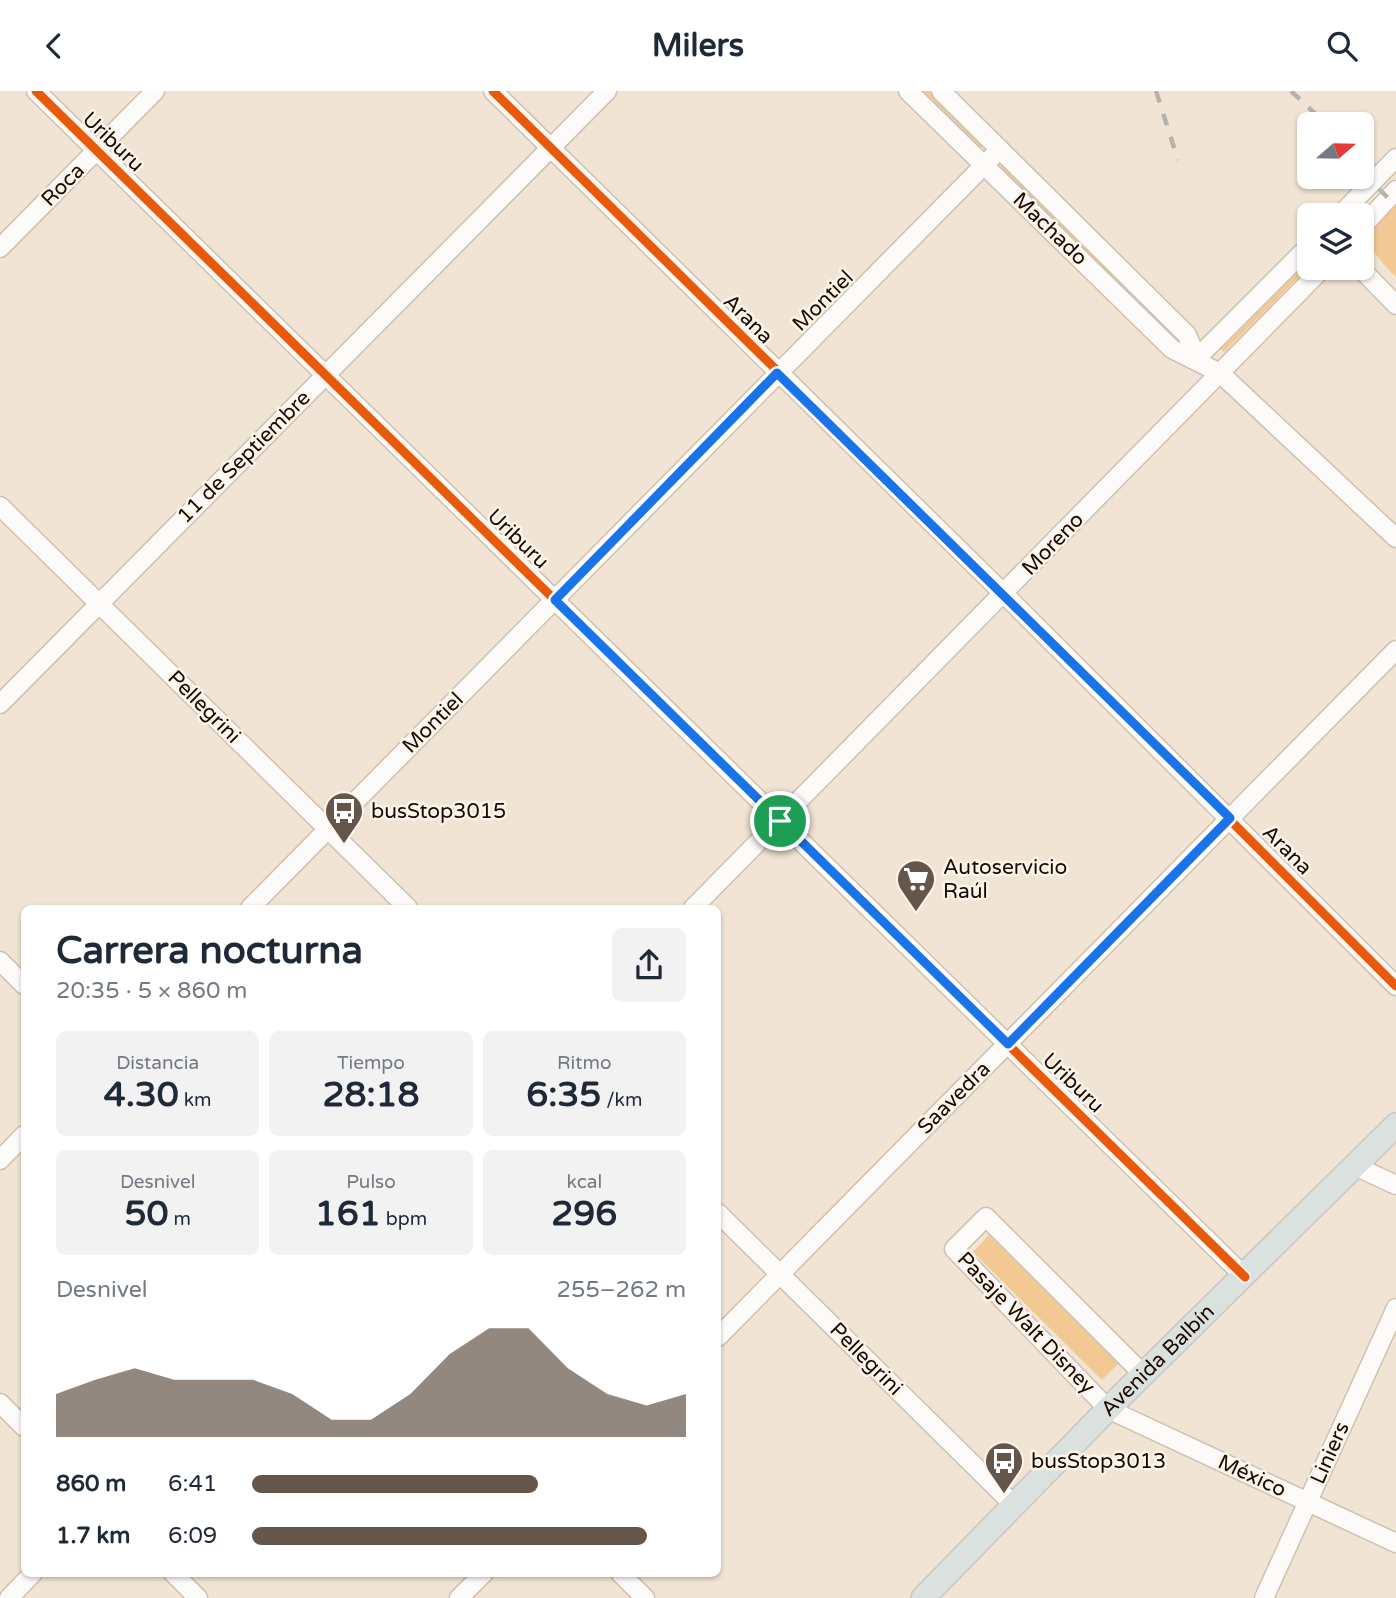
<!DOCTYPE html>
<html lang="es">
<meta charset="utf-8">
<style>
:root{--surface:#fff;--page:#f2f2f3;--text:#1f2937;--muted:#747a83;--accent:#64564a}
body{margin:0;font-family:"Varela Round",sans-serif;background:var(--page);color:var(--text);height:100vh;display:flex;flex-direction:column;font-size:26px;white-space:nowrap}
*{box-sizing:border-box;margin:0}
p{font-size:23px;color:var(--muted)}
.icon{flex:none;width:38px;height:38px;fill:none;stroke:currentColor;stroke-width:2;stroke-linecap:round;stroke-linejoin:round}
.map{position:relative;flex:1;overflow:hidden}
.panel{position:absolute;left:21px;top:814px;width:700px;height:672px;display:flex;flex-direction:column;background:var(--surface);border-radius:10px;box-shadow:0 2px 5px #0004}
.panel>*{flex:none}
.needle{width:46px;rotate:70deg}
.buttons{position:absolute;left:1297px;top:21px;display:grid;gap:14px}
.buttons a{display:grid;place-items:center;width:77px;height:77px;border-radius:10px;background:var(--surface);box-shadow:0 2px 5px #0004;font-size:35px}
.pin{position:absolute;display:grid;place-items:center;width:60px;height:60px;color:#fff;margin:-30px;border:4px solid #fff;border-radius:50%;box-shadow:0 2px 7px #0007}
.round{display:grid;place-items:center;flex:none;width:74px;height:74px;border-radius:10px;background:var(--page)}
.headline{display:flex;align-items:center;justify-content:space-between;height:119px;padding:0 35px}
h1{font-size:38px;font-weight:800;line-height:52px}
.metrics{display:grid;grid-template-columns:repeat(3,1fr);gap:10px;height:119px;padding:7px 35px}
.metrics div{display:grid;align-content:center;border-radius:10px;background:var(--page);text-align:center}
.metrics b{font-size:35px;font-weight:800}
.metrics small{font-size:19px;font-weight:400}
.metrics p{font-size:19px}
.chart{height:196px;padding:14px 35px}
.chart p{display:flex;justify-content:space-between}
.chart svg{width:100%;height:126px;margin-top:7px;fill:var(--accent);opacity:.7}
ul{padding:0 35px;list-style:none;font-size:23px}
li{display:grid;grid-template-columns:112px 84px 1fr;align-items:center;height:52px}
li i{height:18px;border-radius:9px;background:var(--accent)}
header{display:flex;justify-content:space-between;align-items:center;height:91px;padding:0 35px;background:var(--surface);font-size:32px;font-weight:800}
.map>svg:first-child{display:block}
.green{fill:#f2c995}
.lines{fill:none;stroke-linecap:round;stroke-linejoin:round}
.minor-casing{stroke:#cec1b1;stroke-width:21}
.major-casing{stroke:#ccc4bd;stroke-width:26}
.minor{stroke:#fdfbf9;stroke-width:18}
.major{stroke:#dbe1df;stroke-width:23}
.rail{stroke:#b6b3af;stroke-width:4.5;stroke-dasharray:12 12;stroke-linecap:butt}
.cycleway-casing{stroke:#fdf5eb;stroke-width:13}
.cycleway{stroke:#e8590c;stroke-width:9}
.route-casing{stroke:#fff;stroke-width:14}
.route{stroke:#1a73e8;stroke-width:9}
.labels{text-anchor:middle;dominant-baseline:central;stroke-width:5;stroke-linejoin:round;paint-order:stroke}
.street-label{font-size:21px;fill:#180a00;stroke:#fdf5eb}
.poi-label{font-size:21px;fill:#180a00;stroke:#fdf5eb;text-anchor:start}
</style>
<header><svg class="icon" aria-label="back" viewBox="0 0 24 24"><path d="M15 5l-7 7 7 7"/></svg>Milers<svg class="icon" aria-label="search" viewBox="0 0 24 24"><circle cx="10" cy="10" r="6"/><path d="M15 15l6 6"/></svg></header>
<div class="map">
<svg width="1396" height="1507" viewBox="0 0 1396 1507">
<rect width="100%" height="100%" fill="#f1e4d4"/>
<g class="green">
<path d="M921,0H929L984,54L980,58Z"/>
<path d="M1003,73L1183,251L1179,255L999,77Z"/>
<path d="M1396,109V186C1382,172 1371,161 1367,142Z"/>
<path d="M1309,169V176L1224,261L1221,258Z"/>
<path d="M989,1144L1119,1272L1102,1289L973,1161Z"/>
</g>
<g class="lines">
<defs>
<g id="minor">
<path d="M36,0L1245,1186"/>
<path d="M493,0L1004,503L1396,895"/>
<path d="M908,0L1172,258L1220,282L1396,447"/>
<path d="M941,0L1187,244L1197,267"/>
<path d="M1340,124L1396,67"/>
<path d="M1362,136L1396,99"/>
<path d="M0,157L155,0"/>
<path d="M1354,177L1363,180L1396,214"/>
<path d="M1197,267L1309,155"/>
<path d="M0,415L408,817"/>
<path d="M0,613L607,0"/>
<path d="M250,817L1000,58"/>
<path d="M693,817L1323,177"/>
<path d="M0,870L24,894"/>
<path d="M0,1069L24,1044"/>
<path d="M1355,1075L1396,1094"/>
<path d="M718,1122L1014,1414"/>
<path d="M718,1246L1396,559"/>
<path d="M1144,1284L986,1126L954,1158L1108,1318L1396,1452"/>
<path d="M0,1312L24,1336"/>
<path d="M173,1482L198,1507"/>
<path d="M620,1482L645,1507"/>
<path d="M9,1507L33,1482"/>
<path d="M459,1507L484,1482"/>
<path d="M1264,1507L1396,1217"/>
</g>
<g id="major">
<path id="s1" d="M923,1507L1108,1318L1396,1034"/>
</g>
</defs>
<use href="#minor" class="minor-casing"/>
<use href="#major" class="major-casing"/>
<use href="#minor" class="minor"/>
<use href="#major" class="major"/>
<g class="rail">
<path d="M1156,0L1178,69"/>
<path d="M1291,0L1326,33"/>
<path d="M1362,81L1396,115"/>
</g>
<defs>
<g id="cycleway">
<path d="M36,0L1245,1186"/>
<path d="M493,0L1004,503L1396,895"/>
</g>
</defs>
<use href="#cycleway" class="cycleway-casing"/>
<use href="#cycleway" class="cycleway"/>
</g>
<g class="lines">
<defs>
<path id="route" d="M777,282L1230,727L1008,953L555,509Z"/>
</defs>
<use href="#route" class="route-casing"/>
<use href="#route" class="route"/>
</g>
<defs>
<symbol id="bus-pin" viewBox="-11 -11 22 30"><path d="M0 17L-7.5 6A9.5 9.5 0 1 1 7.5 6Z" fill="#64564a" stroke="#fdf5eb"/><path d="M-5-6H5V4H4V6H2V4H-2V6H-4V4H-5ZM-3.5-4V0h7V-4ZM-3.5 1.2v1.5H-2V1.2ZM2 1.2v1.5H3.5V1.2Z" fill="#fff"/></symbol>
<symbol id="supermarket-pin" viewBox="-11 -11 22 30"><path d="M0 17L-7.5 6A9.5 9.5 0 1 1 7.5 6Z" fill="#64564a" stroke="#fdf5eb"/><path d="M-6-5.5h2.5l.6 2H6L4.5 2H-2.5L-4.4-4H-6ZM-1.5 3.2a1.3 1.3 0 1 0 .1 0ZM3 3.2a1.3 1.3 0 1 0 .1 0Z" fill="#fff"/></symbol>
</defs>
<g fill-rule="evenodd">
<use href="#bus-pin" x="322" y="698" width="44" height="60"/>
<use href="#supermarket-pin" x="894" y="766" width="44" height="60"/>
<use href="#bus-pin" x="982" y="1348" width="44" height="60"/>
</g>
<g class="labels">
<g class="street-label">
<text transform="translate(113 51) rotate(44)">Uriburu</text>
<text transform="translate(63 94) rotate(-45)">Roca</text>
<text transform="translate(1050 138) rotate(44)">Machado</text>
<text transform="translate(823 210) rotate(-45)">Montiel</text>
<text transform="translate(748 228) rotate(45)">Arana</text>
<text transform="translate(244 366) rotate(-45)">11 de Septiembre</text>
<text transform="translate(518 448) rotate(44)">Uriburu</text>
<text transform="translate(1053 453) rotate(-46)">Moreno</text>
<text transform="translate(204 616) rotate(45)">Pellegrini</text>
<text transform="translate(433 632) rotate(-45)">Montiel</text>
<text transform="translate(1287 759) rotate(45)">Arana</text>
<text transform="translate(1073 992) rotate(44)">Uriburu</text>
<text transform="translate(954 1007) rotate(-45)">Saavedra</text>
<text transform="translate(1026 1232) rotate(46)">Pasaje Walt Disney</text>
<text transform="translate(866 1268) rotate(45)">Pellegrini</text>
<text stroke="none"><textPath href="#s1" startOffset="334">Avenida Balbín</textPath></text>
<text transform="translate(1330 1362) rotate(-66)">Liniers</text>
<text transform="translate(1252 1385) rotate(25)">México</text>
</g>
<g class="poi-label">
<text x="371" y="720">busStop3015</text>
<text x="943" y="776">Autoservicio<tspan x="943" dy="24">Raúl</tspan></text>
<text x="1031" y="1370">busStop3013</text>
</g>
</g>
</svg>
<div class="buttons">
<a><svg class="needle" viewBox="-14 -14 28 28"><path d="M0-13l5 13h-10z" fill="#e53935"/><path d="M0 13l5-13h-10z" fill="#747a83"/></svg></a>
<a><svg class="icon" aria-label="layers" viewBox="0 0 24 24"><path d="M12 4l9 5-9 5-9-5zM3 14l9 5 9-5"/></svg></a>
</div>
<div class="pin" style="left:780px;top:730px;background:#1e9e55"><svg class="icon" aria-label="arrive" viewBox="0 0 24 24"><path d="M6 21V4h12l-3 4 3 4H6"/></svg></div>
<section class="panel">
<div class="headline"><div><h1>Carrera nocturna</h1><p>20:35 · 5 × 860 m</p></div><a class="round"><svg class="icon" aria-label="share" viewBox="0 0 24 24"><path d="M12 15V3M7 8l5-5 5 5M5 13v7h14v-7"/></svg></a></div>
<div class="metrics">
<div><p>Distancia</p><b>4.30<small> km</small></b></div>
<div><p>Tiempo</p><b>28:18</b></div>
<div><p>Ritmo</p><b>6:35<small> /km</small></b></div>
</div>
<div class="metrics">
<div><p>Desnivel</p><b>50<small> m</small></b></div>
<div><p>Pulso</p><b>161<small> bpm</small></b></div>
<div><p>kcal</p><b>296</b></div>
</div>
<div class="chart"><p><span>Desnivel</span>255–262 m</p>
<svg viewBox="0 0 160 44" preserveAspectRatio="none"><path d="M0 44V29L10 24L20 20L30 24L40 24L50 24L60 29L70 38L80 38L90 29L100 15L110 6L120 6L130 20L140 29L150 33L160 29V44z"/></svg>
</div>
<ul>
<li><b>860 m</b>6:41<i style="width:66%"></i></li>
<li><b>1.7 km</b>6:09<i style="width:91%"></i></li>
</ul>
</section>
</div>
